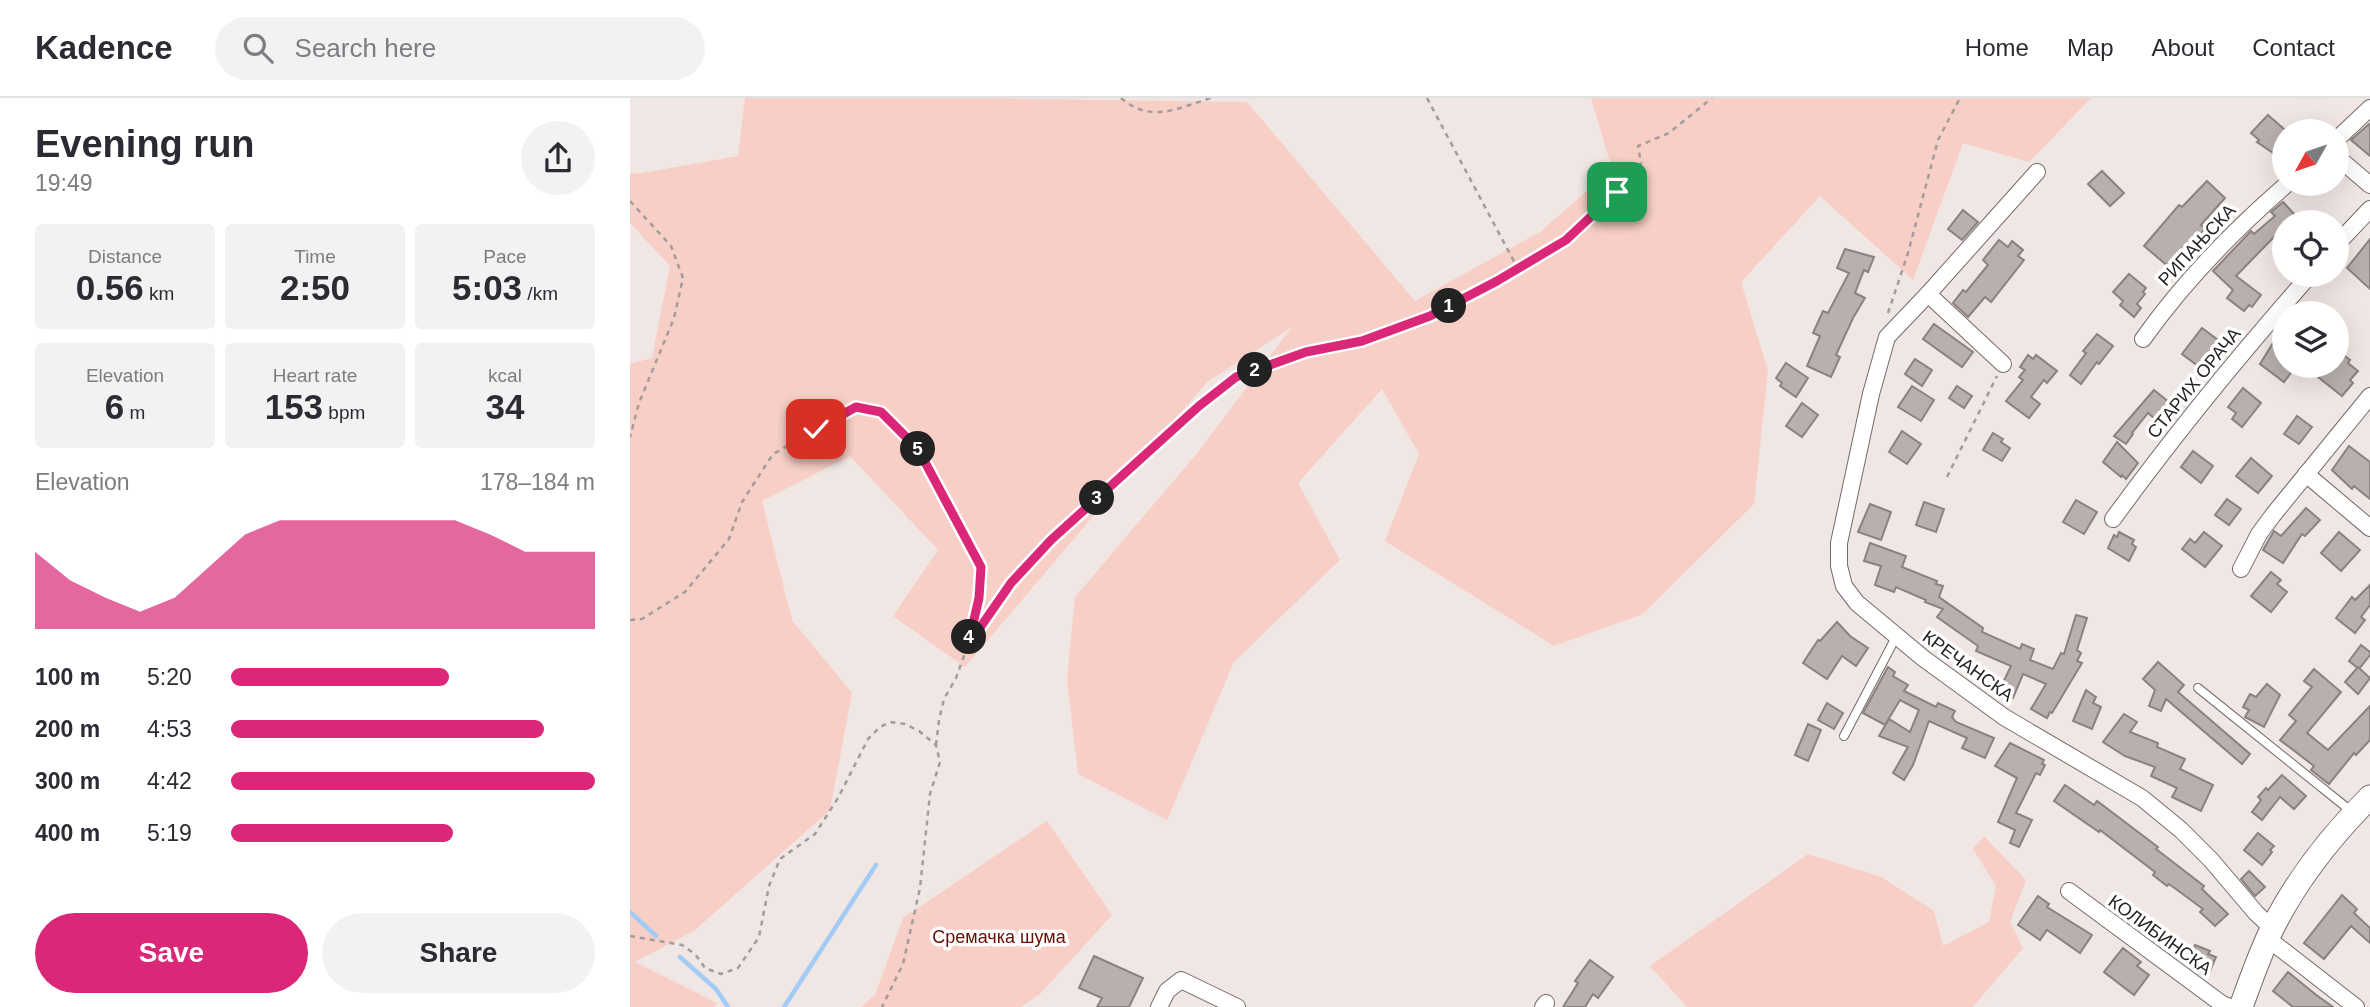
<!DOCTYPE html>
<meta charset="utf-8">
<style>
:root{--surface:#fff;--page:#f2f2f3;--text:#2b2b33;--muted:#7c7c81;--line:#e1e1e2;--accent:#db2777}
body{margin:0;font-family:Arial,sans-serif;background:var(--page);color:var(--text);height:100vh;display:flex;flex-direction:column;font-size:26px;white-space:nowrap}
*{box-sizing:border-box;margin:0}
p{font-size:23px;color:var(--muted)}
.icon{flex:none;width:38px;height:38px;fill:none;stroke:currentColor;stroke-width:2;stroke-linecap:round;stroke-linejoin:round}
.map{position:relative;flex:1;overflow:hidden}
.drawer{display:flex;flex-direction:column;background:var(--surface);width:630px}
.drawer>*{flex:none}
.needle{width:46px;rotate:230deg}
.fabs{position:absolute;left:1642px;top:21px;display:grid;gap:14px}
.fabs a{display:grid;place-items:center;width:77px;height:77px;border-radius:50%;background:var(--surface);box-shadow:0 7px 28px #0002;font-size:35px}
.pin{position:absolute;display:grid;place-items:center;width:60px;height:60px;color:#fff;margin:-30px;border-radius:14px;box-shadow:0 4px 10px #0006}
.km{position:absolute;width:35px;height:35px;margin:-18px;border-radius:50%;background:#222;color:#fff;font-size:19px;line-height:35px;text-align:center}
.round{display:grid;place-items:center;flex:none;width:74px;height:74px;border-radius:37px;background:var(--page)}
.summary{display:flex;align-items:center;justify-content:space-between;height:119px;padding:0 35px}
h1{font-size:38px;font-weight:600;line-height:52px}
.figures{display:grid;grid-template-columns:repeat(3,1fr);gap:10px;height:119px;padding:7px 35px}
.figures div{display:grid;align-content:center;border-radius:7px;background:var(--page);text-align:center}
.figures b{font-size:35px;font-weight:600}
.figures small{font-size:19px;font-weight:400}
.figures p{font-size:19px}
.chart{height:196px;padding:14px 35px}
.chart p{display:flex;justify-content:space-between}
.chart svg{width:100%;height:126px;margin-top:7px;fill:var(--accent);opacity:.7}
.cta{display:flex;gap:14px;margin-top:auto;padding:14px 35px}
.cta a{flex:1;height:80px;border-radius:42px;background:var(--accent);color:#fff;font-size:28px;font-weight:600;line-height:80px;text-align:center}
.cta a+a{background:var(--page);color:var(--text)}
ul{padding:0 35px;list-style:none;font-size:23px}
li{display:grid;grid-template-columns:112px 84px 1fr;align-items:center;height:52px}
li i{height:18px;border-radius:9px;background:var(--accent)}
header{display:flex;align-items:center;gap:42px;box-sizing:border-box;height:98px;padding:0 35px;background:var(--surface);border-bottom:2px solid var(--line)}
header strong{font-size:33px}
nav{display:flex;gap:38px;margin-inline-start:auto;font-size:24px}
.search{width:490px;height:63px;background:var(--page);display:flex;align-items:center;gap:18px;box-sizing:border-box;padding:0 24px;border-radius:38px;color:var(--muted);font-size:26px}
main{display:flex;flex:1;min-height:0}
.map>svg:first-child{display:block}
.green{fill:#f7cfc6}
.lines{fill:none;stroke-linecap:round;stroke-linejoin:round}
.stream{stroke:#a2ccf6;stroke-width:4.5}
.building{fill:#b9afad;stroke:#8b817f;stroke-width:2}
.lane-casing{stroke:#746b69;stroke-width:10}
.street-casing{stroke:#746b69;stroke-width:18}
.secondary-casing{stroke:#746b69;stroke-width:25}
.path{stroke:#a39c9a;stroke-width:2.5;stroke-dasharray:5 5;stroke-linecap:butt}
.lane{stroke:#fff;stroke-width:8}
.street{stroke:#fff;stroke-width:16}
.secondary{stroke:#fff;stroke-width:23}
.route-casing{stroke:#fff;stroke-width:14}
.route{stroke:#db2777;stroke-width:9}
.labels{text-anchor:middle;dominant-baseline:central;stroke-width:7;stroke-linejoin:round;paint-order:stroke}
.street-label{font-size:18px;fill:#252221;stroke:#fff}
.park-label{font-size:18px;fill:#660e01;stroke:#fff}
</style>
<header>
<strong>Kadence</strong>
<div class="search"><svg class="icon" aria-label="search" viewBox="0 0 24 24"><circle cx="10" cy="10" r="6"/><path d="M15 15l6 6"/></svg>Search here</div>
<nav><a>Home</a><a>Map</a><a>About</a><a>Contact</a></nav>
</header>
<main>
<section class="drawer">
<div class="summary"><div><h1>Evening run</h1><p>19:49</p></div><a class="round"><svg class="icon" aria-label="share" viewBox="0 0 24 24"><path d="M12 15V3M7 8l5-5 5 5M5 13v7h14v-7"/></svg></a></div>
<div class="figures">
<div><p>Distance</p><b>0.56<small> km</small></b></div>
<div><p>Time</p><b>2:50</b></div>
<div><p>Pace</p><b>5:03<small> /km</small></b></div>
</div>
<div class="figures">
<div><p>Elevation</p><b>6<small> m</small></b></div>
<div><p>Heart rate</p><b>153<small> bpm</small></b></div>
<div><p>kcal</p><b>34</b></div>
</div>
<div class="chart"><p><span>Elevation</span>178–184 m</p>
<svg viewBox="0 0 160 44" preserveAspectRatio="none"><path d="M0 44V17L10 27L20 33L30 38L40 33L50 22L60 11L70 6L80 6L90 6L100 6L110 6L120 6L130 11L140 17L150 17L160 17V44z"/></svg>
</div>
<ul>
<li><b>100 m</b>5:20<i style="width:60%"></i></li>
<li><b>200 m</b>4:53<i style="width:86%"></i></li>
<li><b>300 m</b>4:42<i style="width:100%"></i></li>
<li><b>400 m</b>5:19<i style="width:61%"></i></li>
</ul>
<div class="cta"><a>Save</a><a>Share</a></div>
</section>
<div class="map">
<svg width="1740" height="909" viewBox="0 0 1740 909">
<rect width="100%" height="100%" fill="#f0e6e3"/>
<g class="green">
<path d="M115,0H334L617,4L785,203L910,134L982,71L961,0H1461L1399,64L1333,45L1283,182L1190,98L1111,184L1138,273L1124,406L1013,516L924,548L755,443L789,356L752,291L668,385L710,462L604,564L537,722L448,676L437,581L445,499L569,353L662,229L577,284L335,569L263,518L308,452L220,358L132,403L162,522L222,595L200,712L65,832L5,864L87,905L85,909H0V266L22,260L40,168L0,125V75L7,76L108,58Z"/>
<path d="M417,723L482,817L411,895L391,909H231L245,897L273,820Z"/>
<path d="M1354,738L1396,782L1380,824L1393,850L1343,909H1057L1020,868L1178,756L1251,779L1304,813L1313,848L1359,824L1366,788L1343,751Z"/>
</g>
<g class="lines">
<g class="stream">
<path d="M0,814L26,838"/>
<path d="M50,859L86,891L98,909"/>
<path d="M154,909L246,767"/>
</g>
</g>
<g class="building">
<path d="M1638,17L1654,31V49L1646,57L1627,44L1629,42L1621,35Z"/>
<path d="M1739,26L1740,27V58L1721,42Z"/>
<path d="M1472,73L1494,95L1480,108L1458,86Z"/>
<path d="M1577,83L1595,100L1571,127L1575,131L1557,151L1556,149L1539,169L1514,148L1549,107L1552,109Z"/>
<path d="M1653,104L1666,118L1660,124H1654V134L1648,139L1646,137L1606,178L1631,197L1622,209L1619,207L1614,213L1597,200L1603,192L1583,173L1621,133L1624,136L1645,118L1641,114Z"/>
<path d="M1333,112L1348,124L1332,142L1318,131Z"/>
<path d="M1740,141V191L1717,170Z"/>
<path d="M1369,142L1378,149L1382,143L1393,152L1388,158L1394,162L1361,204L1355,199L1338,219L1323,205L1333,192L1336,194L1358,167L1353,162Z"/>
<path d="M1215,151L1244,159L1238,174L1234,172L1225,195L1235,200L1223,220L1206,257L1210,259L1201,279L1177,268L1190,238L1183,235L1193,213L1198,215L1219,175L1207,170Z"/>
<path d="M1499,176L1516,190L1513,194L1515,196L1507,206L1511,210L1504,219L1490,207L1493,203L1483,194Z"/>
<path d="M1304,226L1343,254L1332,269L1293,241Z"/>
<path d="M1572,230L1592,245L1572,271L1552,256Z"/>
<path d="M1467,236L1483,248L1469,266L1467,264L1451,286L1440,277L1456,255L1453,253Z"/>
<path d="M1646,240L1654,246V268H1666L1654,284L1630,266Z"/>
<path d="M1706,251L1720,262L1718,265L1728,273L1720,282L1723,285L1712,298L1688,279L1697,268H1706Z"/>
<path d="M1398,257L1403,261L1406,257L1427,273L1417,285L1414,282L1401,299L1410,306L1399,320L1376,303L1393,282L1389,279L1395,272L1390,269Z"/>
<path d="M1285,261L1302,272L1292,288L1275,276Z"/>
<path d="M1156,265L1178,280L1166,299L1150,288L1152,285L1146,280Z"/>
<path d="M1282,288L1304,302L1291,323L1268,309Z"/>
<path d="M1327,288L1342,298L1334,310L1319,300Z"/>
<path d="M1613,290L1631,305L1612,329L1602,321L1606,315L1598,309Z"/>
<path d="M1524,292L1545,309L1531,326L1518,315L1502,335L1503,336L1496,346L1484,338Z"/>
<path d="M1172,305L1188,317L1172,339L1156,328Z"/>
<path d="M1667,318L1682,329L1669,346L1654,336Z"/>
<path d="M1272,333L1291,346L1277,366L1259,354Z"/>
<path d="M1363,335L1373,341L1371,344L1380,350L1372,363L1353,352Z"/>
<path d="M1487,344L1508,365L1496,381L1492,377L1491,379L1473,364Z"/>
<path d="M1719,348L1740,364V401L1724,388L1722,391L1702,372Z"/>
<path d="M1563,353L1583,368L1571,385L1551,369Z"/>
<path d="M1621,360L1642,378L1628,395L1606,378Z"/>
<path d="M1597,401L1611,411L1599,427L1585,417Z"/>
<path d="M1446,402L1467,414L1454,436L1433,424Z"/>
<path d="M1294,404L1314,411L1306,434L1286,427Z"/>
<path d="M1240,406L1261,414L1251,442L1228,434Z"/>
<path d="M1676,410L1690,422L1675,438L1672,436L1653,465L1633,452L1644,433L1651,438Z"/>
<path d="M1489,434L1504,442L1502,446L1506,449L1499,463L1478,450L1484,437L1487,439Z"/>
<path d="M1574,434L1592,448L1575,469L1552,451L1560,441L1565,445Z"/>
<path d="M1709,434L1730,452L1711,473L1691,455Z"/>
<path d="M1240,445L1276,458L1272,469L1307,483L1306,486L1313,488L1309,499L1353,530L1352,534L1390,551L1392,546L1404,551L1400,562L1423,571L1431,555L1434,556L1446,517L1457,520L1447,552L1451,555L1447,563L1452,565L1422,615L1420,614L1417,620L1401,611L1416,586L1393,576L1383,600L1369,593L1381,568L1346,553L1348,548L1307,519L1313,511L1295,504L1296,502L1266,489L1264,494L1245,487L1251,468L1234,463Z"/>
<path d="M1641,474L1651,482L1647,486L1657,494L1641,514L1621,498Z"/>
<path d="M1740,487V507L1731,519L1735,522L1725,535L1706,520L1722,499L1725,502Z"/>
<path d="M1207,524L1220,538L1238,550L1226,568L1212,558L1197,581L1173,565L1188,542L1190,543Z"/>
<path d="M1731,547L1740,554V557L1729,571L1719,563Z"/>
<path d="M1528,564L1554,587L1548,594L1620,656L1612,666L1536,601L1531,613L1519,608L1525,592L1513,581Z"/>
<path d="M1258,569L1265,574L1263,578L1278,587L1274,593L1306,609L1308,605L1325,613L1322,619L1326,624L1364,640L1355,660L1332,650L1337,640L1299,623L1283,667L1274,682L1263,675L1278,649L1249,638L1259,621L1280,634L1289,612L1270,602L1255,627L1233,615Z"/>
<path d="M1728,569L1740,580L1728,596L1715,584Z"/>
<path d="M1684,571L1711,594L1677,635L1698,652L1740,608V642L1726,657L1724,655L1699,686L1681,672L1684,668L1650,642L1666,623L1659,617L1682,589L1674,583Z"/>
<path d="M1637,586L1650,597L1634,629L1615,619L1619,612L1613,609L1620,596L1626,599Z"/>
<path d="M1456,592L1466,599L1463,605L1471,609L1462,631L1443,623Z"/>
<path d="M1197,605L1213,615L1204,631L1188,622Z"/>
<path d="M1494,616L1507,624L1500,634L1528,645L1527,649L1555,661L1550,671L1583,687L1571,713L1542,699L1547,690L1521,678L1525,669L1495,658L1473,644Z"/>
<path d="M1178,626L1191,632L1178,663L1165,657Z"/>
<path d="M1380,645L1414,662L1412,666L1415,667L1410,677L1406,675L1386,715L1402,722L1389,749L1380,745L1385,732L1368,724L1387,680L1365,668Z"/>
<path d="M1652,677L1676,698L1664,711L1650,699L1632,722L1622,714L1631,702L1628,699L1636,690L1638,692Z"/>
<path d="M1435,687L1464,707L1467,703L1528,749L1526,751L1574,788L1572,791L1598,816L1585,828L1570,814L1573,811L1539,786L1537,788L1523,777L1525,774L1470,732L1469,734L1424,703Z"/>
<path d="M1628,735L1644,748L1640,752L1642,754L1632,767L1614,752Z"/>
<path d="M1619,773L1635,789L1625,798L1611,781Z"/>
<path d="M1712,797L1727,811L1724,815L1740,830V845L1721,828L1694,861L1674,845Z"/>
<path d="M1408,798L1419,806L1417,809L1462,837L1450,855L1417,832L1410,842L1388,827Z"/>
<path d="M1565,847L1580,853L1578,856L1586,859L1579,875L1557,865Z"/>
<path d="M1493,850L1511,864L1507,868L1519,877L1504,897L1474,874Z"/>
<path d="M464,858L513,880L499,909H467L472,900L449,890Z"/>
<path d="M960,862L983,879L968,900L963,896L955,909H933L948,885L945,883Z"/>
<path d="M1658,874L1685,896L1703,909H1663L1643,893Z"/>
</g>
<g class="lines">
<defs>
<g id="lane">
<path d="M1568,590L1721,713"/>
<path d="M1214,638L1266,539"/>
</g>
<g id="street">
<path d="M1706,42L1740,10"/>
<path d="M1706,58L1740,87"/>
<path d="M1706,147L1740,111"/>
<path d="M1298,196L1407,74"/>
<path d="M1513,241C1554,183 1603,133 1657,86"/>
<path d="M1373,266L1298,196L1257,239L1241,296L1209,445V468L1214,488L1227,505L1293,560L1374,619L1512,700L1551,732L1581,762L1626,815L1642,830"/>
<path d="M1676,376L1740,430"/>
<path d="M1483,421C1544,337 1611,255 1680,177"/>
<path d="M1611,471L1629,436L1643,417L1740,298"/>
<path d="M1439,793L1592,906L1600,909"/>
<path d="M1637,840L1726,909"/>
<path d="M529,909L537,893L551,882L607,909"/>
<path d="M913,909L916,905"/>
</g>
<path id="secondary" d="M1611,909C1620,884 1629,858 1641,833C1665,784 1701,738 1740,699"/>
</defs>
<use href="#lane" class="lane-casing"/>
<use href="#street" class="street-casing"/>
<use href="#secondary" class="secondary-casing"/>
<g class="path">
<path d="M491,0C521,26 548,10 581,0"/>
<path d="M797,0L888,171"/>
<path d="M0,103L41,148L53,180L44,220L9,305L0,339"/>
<path d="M1258,215L1278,155L1308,42L1330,0"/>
<path d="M1317,379L1367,278"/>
<path d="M0,522L12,521L55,494L99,441L112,404L143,356L226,309L251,314L288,351L351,469L349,500L338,544"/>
<path d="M306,647L309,622L314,601L326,580L338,547L381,485L421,442L569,308L605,279L676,254L732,243L800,218L867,183L936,142L987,94L1011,65L1008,48L1039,35L1082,0"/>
<path d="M0,838L52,847L65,856L75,870L91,876L108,870L129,839L139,788L150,761L185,736L208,700L238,641L250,629L260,624L275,626L289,633L306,647L310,664L300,696L290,790L273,866L252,909"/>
</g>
<use href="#lane" class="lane"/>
<use href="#street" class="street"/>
<use href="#secondary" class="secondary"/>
</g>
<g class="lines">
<defs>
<path id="route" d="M186,331L226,309L251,314L288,351L351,469L349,500L338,547L381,485L421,442L569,308L606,279L676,254L732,243L800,218L867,183L936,142L987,94"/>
</defs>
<use href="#route" class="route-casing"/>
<use href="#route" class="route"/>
</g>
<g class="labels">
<g class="street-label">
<text transform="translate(1567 147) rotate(-47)">РИПАЊСКА</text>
<text transform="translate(1564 285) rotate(-51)">СТАРИХ ОРАЧА</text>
<text transform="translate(1338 568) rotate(36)">КРЕЧАНСКА</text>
<text transform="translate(1530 837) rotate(36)">КОЛИБИНСКА</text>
</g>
<g class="park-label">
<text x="369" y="839">Сремачка шума</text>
</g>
</g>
</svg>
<div class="fabs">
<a><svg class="needle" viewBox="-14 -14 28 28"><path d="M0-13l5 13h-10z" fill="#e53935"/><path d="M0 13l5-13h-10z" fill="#7c7c81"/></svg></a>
<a><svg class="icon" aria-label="locate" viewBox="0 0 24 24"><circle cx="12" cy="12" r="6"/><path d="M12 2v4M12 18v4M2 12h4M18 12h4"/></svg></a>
<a><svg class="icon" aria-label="layers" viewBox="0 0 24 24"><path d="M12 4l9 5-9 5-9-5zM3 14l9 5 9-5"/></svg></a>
</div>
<div class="pin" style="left:987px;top:94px;background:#1e9e55"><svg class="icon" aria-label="arrive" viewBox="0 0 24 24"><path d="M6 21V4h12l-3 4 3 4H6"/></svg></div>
<div class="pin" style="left:186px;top:331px;background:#d93025"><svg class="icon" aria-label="check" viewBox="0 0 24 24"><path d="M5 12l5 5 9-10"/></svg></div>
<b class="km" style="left:819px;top:208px">1</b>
<b class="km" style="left:625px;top:272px">2</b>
<b class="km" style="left:467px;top:400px">3</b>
<b class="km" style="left:339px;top:539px">4</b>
<b class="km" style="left:288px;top:351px">5</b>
</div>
</main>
